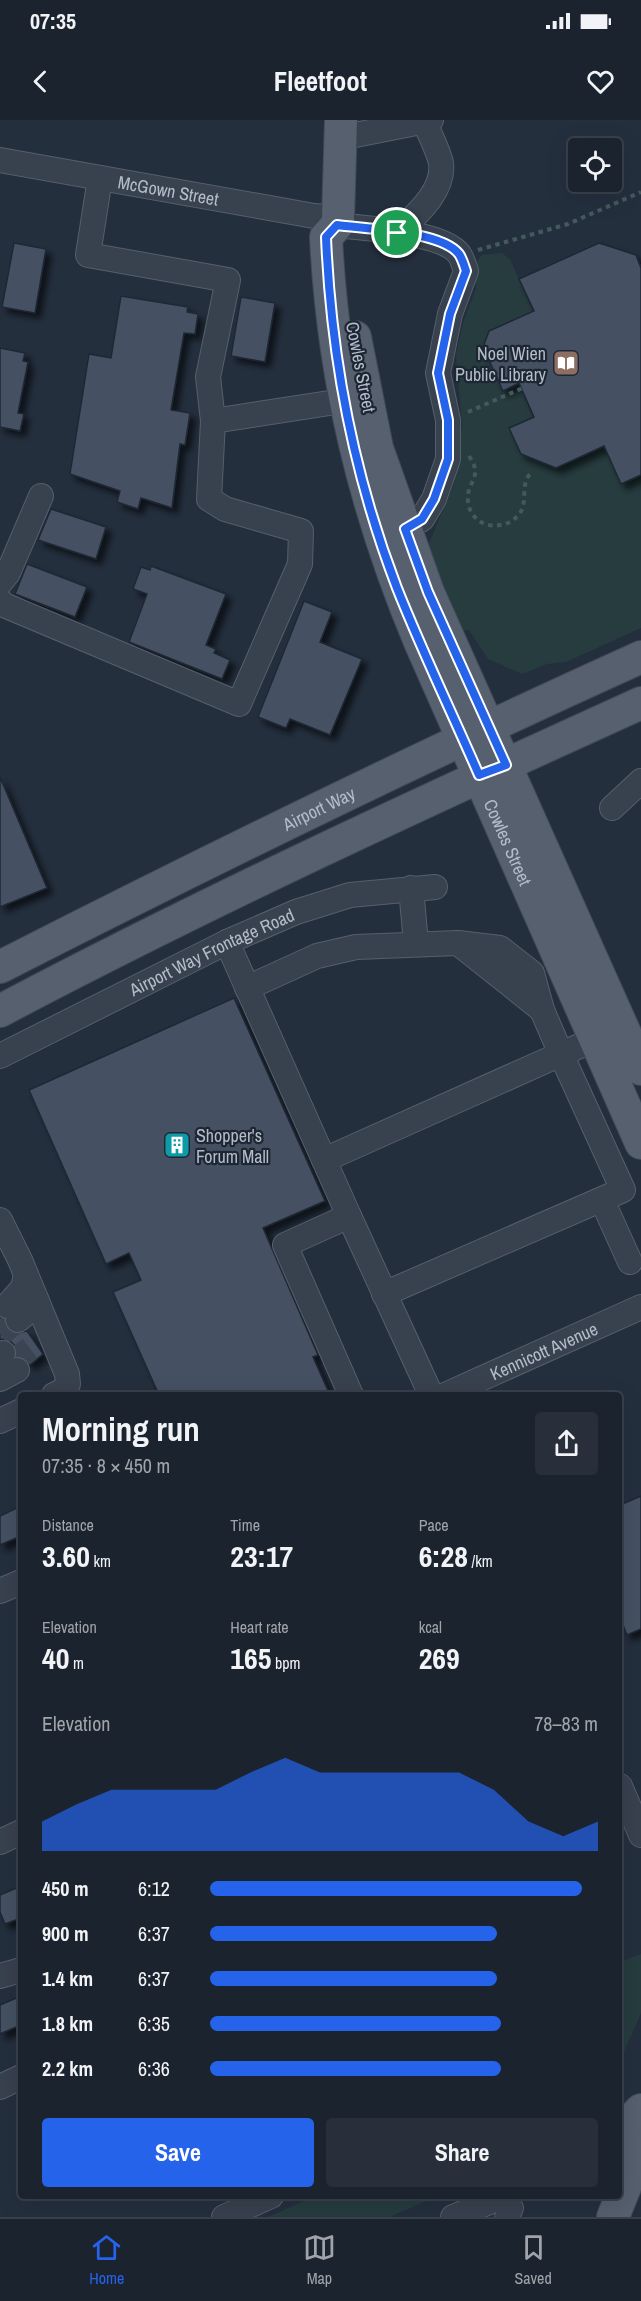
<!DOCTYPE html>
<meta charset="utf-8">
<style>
:root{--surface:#1b232e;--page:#282f3a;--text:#f1f3f6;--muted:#a0a4aa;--line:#39404a;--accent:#2563eb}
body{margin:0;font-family:"Archivo Narrow",sans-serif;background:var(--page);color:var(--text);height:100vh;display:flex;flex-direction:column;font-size:22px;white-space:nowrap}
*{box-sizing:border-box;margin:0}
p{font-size:20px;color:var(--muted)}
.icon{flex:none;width:33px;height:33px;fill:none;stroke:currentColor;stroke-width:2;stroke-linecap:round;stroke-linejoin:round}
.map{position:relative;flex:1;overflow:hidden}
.side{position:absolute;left:18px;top:1272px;width:604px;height:807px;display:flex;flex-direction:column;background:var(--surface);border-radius:6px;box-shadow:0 6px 24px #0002,0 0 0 2px var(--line)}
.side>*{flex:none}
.controls{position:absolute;left:568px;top:18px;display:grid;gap:12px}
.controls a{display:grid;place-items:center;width:54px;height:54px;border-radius:6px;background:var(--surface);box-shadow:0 6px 24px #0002,0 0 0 2px var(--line);font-size:30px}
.pin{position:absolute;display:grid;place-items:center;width:51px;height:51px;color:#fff;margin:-26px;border:3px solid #fff;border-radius:50%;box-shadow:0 2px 6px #0007}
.round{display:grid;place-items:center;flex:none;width:63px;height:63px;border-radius:6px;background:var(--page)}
.summary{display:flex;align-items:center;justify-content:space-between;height:102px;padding:0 24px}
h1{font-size:33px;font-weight:700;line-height:45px}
.figures{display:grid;grid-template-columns:repeat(3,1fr);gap:9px;height:102px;padding:6px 24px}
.figures div{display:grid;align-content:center}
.figures b{font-size:30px;font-weight:700}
.figures small{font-size:16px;font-weight:400}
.figures p{font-size:16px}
.chart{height:168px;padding:12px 24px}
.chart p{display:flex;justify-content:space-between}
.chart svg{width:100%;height:108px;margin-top:6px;fill:var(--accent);opacity:.7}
.primary-button{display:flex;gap:12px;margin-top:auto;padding:12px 24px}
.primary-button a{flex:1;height:69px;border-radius:6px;background:var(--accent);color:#fff;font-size:24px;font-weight:700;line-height:69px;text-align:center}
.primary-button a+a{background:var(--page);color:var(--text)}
ul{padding:0 24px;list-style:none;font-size:20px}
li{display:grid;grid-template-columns:96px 72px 1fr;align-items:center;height:45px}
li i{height:15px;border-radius:8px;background:var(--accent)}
.status{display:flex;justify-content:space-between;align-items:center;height:42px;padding:0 30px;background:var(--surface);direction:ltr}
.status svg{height:16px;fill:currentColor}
header{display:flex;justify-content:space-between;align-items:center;height:78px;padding:0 24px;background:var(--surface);font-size:27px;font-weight:700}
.dock{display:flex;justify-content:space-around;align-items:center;height:84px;border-top:2px solid var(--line);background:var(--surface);font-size:16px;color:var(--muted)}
.dock a{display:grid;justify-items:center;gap:3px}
.dock .selected{color:var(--accent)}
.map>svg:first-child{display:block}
.green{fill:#263c3f}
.building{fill:#455162;stroke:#1f2835;stroke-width:1.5;filter:url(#shadow)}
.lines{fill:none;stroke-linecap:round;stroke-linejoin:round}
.minor-tunnel{stroke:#3a4453;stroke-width:24;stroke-dasharray:24 12;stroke-linecap:butt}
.minor-casing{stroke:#565f6c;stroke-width:26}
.major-casing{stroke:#414a57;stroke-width:34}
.path{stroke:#44595c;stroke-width:4;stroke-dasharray:4.5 4.5;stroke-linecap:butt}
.minor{stroke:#38414e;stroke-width:24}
.major{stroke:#56606e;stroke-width:32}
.route-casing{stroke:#fff;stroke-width:12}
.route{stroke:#2563eb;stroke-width:8}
.labels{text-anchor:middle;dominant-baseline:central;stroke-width:4.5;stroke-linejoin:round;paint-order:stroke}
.street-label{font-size:18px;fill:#b4bcc9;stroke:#1d2633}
.poi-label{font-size:18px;fill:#b4bcc9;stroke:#1d2633;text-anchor:end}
</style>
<div class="status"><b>07:35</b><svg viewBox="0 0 49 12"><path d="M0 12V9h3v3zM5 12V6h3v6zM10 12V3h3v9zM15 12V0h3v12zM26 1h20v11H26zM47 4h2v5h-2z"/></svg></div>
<header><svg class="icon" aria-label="back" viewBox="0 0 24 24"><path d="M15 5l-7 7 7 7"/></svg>Fleetfoot<svg class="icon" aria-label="heart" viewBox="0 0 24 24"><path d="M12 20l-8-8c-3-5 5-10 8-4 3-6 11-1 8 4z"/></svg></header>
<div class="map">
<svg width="641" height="2097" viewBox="0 0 641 2097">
<defs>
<filter id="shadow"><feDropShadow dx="5.5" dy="5.5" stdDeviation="3" flood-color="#0009"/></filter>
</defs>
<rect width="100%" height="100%" fill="#242f3e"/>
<g class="green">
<path d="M502,133L510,139L533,191L489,211L484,227L503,270L530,258L534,268L523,273L533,297L510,308L556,348L604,326L621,364L641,355V508L566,542L547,544L522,554L488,539L469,510L461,511L428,426L454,364L462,305L456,235L463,203L476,168V142L482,135Z"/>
<path d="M641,1834V1893L620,1941V1842Z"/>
<path d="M315,2076H437L390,2097H268Z"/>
</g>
<g class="building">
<path d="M14,123L46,129L35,193L2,187Z"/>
<path d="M599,123L636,135L641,148V355L621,364L604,326L556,348L521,334L509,308L534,297L519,263L503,271L483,227L489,211L534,191L519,159Z"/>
<path d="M121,176L188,187L187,192L198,194L195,214L184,213L171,290L190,293L185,325L180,324L172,388L141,378L138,389L117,382L120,371L70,354L89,234L111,238Z"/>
<path d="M241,177L275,183L265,242L231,236Z"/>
<path d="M0,228L25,233L23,241L28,242L18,293L24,294L20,311L0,307Z"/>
<path d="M51,389L106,407L96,439L38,420Z"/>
<path d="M27,444L87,467L75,497L15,474Z"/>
<path d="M151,446L226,474L206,525L216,529L214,533L230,540L222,559L129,522L147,474L133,469L141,447L150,450Z"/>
<path d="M304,481L332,492L320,522L362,539L330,615L290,599L286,608L258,597Z"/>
<path d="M0,657L47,768L0,787Z"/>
<path d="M234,878L325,1081L263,1108L318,1235L313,1237L330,1275H159L113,1172L141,1160L129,1133L106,1144L29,970Z"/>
<path d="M0,1198L12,1213L27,1211L43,1234L30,1245L25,1238L17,1236L14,1225L9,1220L0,1219Z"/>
<path d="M641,1376V1509L627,1515L620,1498V1385Z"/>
<path d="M21,1386V1416L0,1425V1396Z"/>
<path d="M21,1766V1798L5,1804L0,1792V1775Z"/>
<path d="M21,1876V1905L0,1914V1885Z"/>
</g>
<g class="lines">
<g class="minor-tunnel">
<path d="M0,1214L18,1200"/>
<path d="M11,1243L37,1223"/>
</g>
<defs>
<g id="minor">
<path d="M340,18L431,0"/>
<path id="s1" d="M0,40L314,96L338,98"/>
<path d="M337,105C366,109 441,111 459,134C462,138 464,145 466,151L450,194L438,253L448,300V339L434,379L422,399L405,409"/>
<path d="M397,113C415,96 445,71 441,43C438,30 430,15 425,3"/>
<path d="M213,301L362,278"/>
<path d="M0,463L8,453L41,376"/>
<path d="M0,481L4,485L239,584L300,444L301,411L225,389L209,379L213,301L208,257L228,160L88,135L100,58"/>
<path d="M612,688L641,661"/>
<path d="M411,768L416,824"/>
<path d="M227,822L324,1040"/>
<path d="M458,823L542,890"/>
<path d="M247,868L317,836L356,827L458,823L500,828L532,853L542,890L561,934L610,913"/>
<path id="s2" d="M0,936L227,822L296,792L350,775L435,767"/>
<path d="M602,1080L630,1142"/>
<path d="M349,1096L324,1040L561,934L623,1070L384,1174"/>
<path d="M0,1100L20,1140L67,1254L68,1264L64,1270L54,1275"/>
<path d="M7,1186L23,1168L26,1155"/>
<path d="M18,1200L34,1187L37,1181"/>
<path d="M0,1235L3,1233"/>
<path d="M0,1259L17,1250"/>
<path d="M351,1275L285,1125L349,1096L431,1275"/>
<path id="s3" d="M445,1275L641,1187"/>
<path d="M0,1301L21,1291"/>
<path d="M0,1471L21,1462"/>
<path d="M620,1666L641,1715"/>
<path d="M0,1722L21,1712"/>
<path d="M0,1856L21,1850"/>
<path d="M0,1967L21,1957"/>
<path d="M224,2097L271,2076"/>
<path d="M453,2097L499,2078L507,2082L511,2088L507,2097"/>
</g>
<g id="major">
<path id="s4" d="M341,0L338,98L337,105L326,117C333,260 365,391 420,522L641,1023"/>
<path d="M355,217L377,328L428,472L641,949"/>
<path id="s5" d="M0,847C212,739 424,635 641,537"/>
<path d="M0,891C210,780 425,681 641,583"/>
<path d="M620,2023L627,2004L641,1990"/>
<path d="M613,2097L641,2027"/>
</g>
</defs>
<use href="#minor" class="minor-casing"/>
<use href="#major" class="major-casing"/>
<g class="path">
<path d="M478,130L568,104L641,72"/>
<path d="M468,292L525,267"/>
<path d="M469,336C473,342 476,347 475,354C474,361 468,368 468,376C466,394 482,409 500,405C508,404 515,400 520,393C528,381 520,366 530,354"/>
</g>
<use href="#minor" class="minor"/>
<use href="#major" class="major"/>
</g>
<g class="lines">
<defs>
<path id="route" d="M337,105C366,109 441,111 459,134C462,138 464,145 466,151L450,194L438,253L448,300V339L434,379L422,399L405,409L428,472L506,645L479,655C452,593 422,531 397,468C354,356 331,237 326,117Z"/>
</defs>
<use href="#route" class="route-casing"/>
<use href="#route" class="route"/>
</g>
<defs>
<symbol id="library-square" viewBox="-11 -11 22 22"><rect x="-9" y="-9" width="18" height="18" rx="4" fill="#8d6e63" stroke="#1d2633"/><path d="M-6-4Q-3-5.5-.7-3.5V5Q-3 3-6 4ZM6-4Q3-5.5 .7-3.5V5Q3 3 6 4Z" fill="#fff"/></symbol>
<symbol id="building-square" viewBox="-11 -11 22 22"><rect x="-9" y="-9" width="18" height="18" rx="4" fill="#0f9aa8" stroke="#1d2633"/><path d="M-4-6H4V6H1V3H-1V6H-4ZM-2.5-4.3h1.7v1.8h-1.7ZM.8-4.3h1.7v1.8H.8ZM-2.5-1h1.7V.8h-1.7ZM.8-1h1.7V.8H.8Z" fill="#fff"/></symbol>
</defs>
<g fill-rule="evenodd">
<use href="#library-square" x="551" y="228" width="30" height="30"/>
<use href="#building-square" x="162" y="1010" width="30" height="30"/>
</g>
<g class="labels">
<g class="street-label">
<text stroke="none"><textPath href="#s1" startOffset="171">McGown Street</textPath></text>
<text transform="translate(361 247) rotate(79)">Cowles Street</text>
<text stroke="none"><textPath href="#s5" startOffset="356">Airport Way</textPath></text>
<text stroke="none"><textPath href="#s4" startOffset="758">Cowles Street</textPath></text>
<text stroke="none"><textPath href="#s2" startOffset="236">Airport Way Frontage Road</textPath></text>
<text stroke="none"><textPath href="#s3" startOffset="108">Kennicott Avenue</textPath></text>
</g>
<g class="poi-label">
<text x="546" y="233">Noel Wien<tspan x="546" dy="21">Public Library</tspan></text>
<text x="196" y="1015" text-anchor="start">Shopper's<tspan x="196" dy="21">Forum Mall</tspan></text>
</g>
</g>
</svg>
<div class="controls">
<a><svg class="icon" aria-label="locate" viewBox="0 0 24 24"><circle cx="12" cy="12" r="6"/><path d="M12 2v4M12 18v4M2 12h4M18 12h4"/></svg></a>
</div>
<div class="pin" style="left:397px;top:113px;background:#1e9e55"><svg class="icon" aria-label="arrive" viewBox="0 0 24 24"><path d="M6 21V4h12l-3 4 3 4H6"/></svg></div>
<section class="side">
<div class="summary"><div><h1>Morning run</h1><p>07:35 · 8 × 450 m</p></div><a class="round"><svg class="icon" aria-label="share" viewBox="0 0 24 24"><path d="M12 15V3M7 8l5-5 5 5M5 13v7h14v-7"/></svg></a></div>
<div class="figures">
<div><p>Distance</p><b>3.60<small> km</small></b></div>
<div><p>Time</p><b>23:17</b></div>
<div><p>Pace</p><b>6:28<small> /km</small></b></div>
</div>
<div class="figures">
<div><p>Elevation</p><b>40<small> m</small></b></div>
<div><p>Heart rate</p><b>165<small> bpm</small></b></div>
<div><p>kcal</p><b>269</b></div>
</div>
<div class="chart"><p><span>Elevation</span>78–83 m</p>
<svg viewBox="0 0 160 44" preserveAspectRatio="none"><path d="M0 44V32L10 25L20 19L30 19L40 19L50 19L60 12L70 6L80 12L90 12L100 12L110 12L120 12L130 19L140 32L150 38L160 32V44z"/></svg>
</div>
<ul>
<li><b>450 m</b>6:12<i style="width:96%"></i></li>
<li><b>900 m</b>6:37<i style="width:74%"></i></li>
<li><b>1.4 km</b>6:37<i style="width:74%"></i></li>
<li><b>1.8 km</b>6:35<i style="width:75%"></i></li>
<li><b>2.2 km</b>6:36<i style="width:75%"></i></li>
</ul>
<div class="primary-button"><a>Save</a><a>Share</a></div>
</section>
</div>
<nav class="dock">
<a class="selected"><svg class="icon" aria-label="home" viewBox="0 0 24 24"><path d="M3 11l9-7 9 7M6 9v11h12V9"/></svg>Home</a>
<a><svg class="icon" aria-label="map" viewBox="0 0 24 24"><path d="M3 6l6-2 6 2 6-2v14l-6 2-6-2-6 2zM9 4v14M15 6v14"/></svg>Map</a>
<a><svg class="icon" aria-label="saved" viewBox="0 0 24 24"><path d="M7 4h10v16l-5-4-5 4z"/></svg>Saved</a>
</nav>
